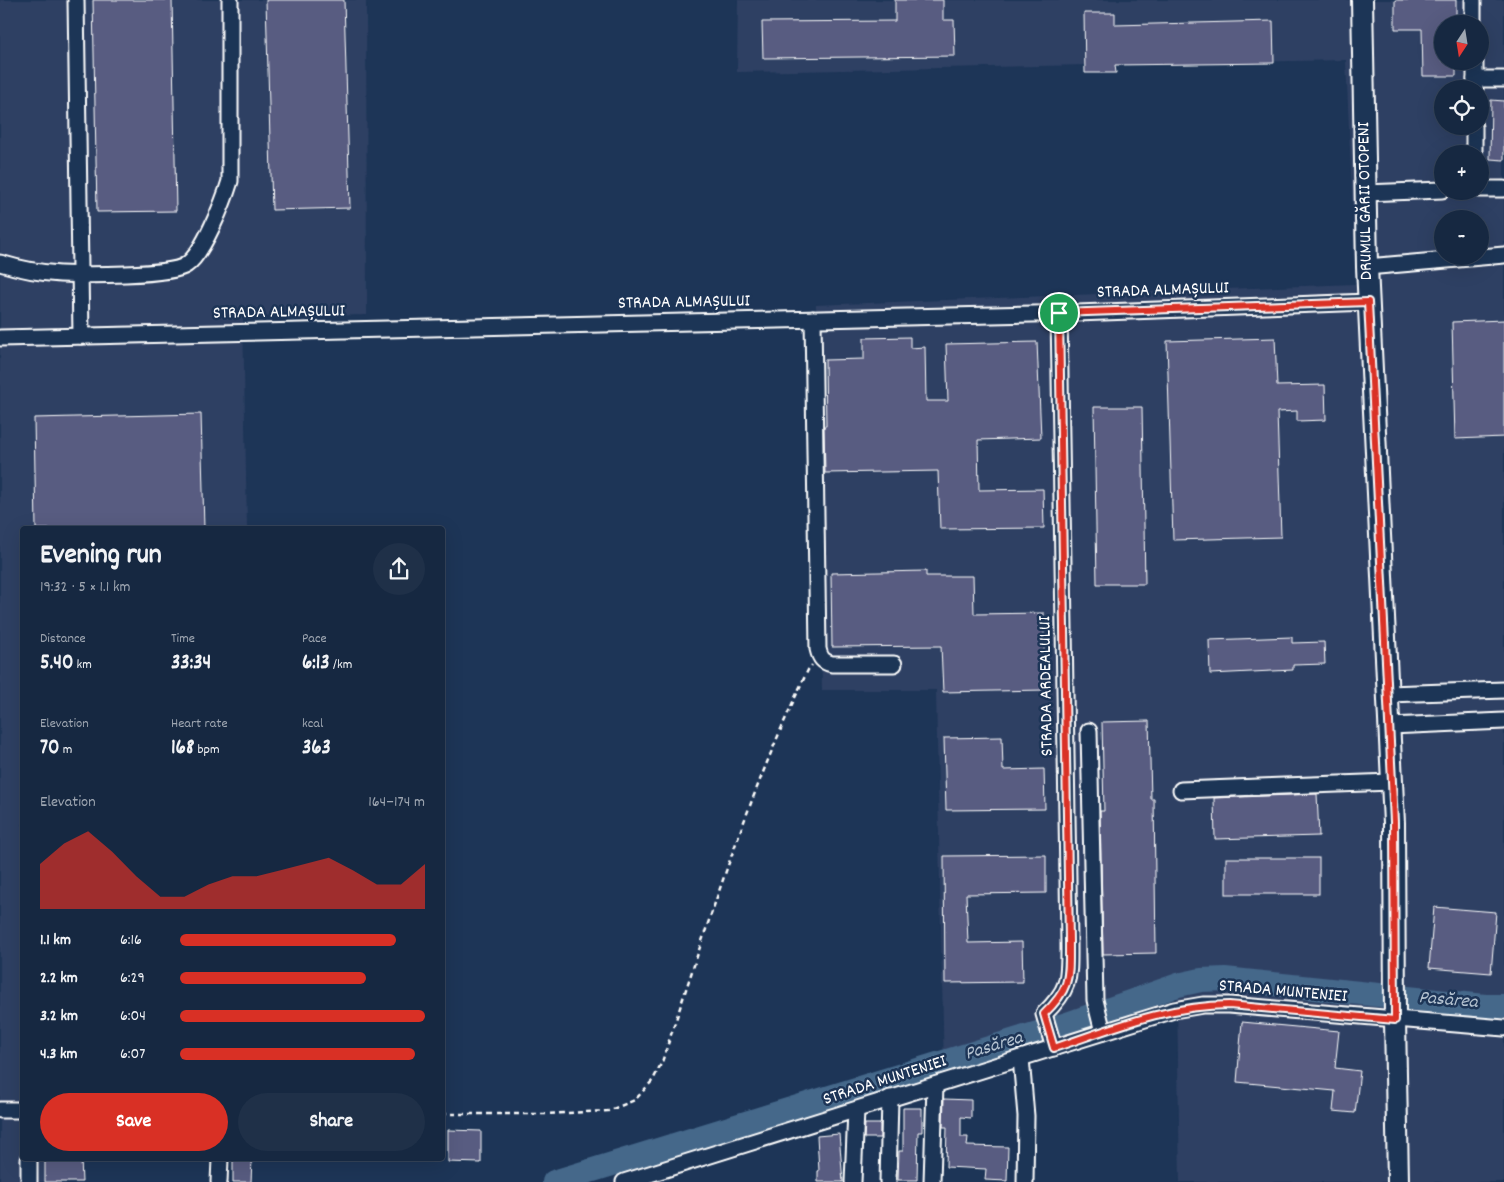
<!DOCTYPE html>
<meta charset="utf-8">
<style>
:root{--surface:#162841;--page:#1f3048;--text:#f1f3f6;--muted:#9ea6b1;--line:#35445a;--accent:#d93025}
body{margin:0;font-family:Dekko,sans-serif;background:var(--page);color:var(--text);height:100vh;display:flex;flex-direction:column;font-size:19px;white-space:nowrap}
*{box-sizing:border-box;margin:0}
p{font-size:16px;color:var(--muted)}
.icon{flex:none;width:28px;height:28px;fill:none;stroke:currentColor;stroke-width:2;stroke-linecap:round;stroke-linejoin:round}
.map{position:relative;flex:1;overflow:hidden}
.sheet{position:absolute;left:20px;top:526px;width:425px;height:635px;display:flex;flex-direction:column;background:var(--surface);border-radius:5px;box-shadow:0 5px 20px #0002,0 0 0 1px var(--line)}
.sheet>*{flex:none}
.needle{width:32px;rotate:192deg}
.fabs{position:absolute;left:1434px;top:15px;display:grid;gap:10px}
.fabs a{display:grid;place-items:center;width:55px;height:55px;border-radius:50%;background:var(--surface);box-shadow:0 5px 20px #0002,0 0 0 1px var(--line);font-size:25px}
.pin{position:absolute;display:grid;place-items:center;width:42px;height:42px;color:#fff;margin:-21px;border:2px solid #fff;border-radius:50%;box-shadow:0 1px 5px #0007}
.round{display:grid;place-items:center;flex:none;width:52px;height:52px;border-radius:26px;background:var(--page)}
.summary{display:flex;align-items:center;justify-content:space-between;height:85px;padding:0 20px}
h1{font-size:28px;font-weight:800;line-height:38px}
.figures{display:grid;grid-template-columns:repeat(3,1fr);gap:8px;height:85px;padding:5px 20px}
.figures div{display:grid;align-content:center}
.figures b{font-size:21px;font-weight:800}
.figures small{font-size:14px;font-weight:400}
.figures p{font-size:14px}
.chart{height:140px;padding:10px 20px}
.chart p{display:flex;justify-content:space-between}
.chart svg{width:100%;height:90px;margin-top:5px;fill:var(--accent);opacity:.7}
.button{display:flex;gap:10px;margin-top:auto;padding:10px 20px}
.button a{flex:1;height:58px;border-radius:30px;background:var(--accent);color:#fff;font-size:20px;font-weight:800;line-height:58px;text-align:center}
.button a+a{background:var(--page);color:var(--text)}
ul{padding:0 20px;list-style:none;font-size:16px}
li{display:grid;grid-template-columns:80px 60px 1fr;align-items:center;height:38px}
li i{height:12px;border-radius:6px;background:var(--accent)}
.map>svg:first-child{display:block}
.built{fill:#2f4164;fill-rule:evenodd}
.lines{fill:none;stroke-linecap:round;stroke-linejoin:round}
.river{stroke:#44678a;stroke-width:24}
.building{fill:#585c81;stroke:#fff}
.minor-casing{stroke:#fff;stroke-width:19}
.major-casing{stroke:#fff;stroke-width:24}
.path{stroke:#fff;stroke-width:2.5;stroke-dasharray:5 4;stroke-linecap:butt}
.minor{stroke:#1d3557;stroke-width:15}
.major{stroke:#1d3557;stroke-width:20}
.route-casing{stroke:#fff;stroke-width:10}
.route{stroke:#d93025;stroke-width:6}
.labels{text-anchor:middle;dominant-baseline:central;stroke-width:5;stroke-linejoin:round;paint-order:stroke}
.street-label{font-size:18px;fill:#fff;stroke:#1d3557}
.water-label{font-size:19px;font-style:italic;fill:#b4c2d0;stroke:#1d3557}
</style>
<div class="map">
<svg width="1504" height="1182" viewBox="0 0 1504 1182">
<rect width="100%" height="100%" fill="#1d3557"/>
<filter id="ink" filterUnits="userSpaceOnUse"><feTurbulence type="fractalNoise" baseFrequency=".02" numOctaves="2"/><feDisplacementMap in="SourceGraphic" scale="10" xChannelSelector="R" yChannelSelector="G"/><feConvolveMatrix kernelMatrix="1 2 1 2 8 2 1 2 1" color-interpolation-filters="sRGB"/></filter>
<g filter="url(#ink)">
<g class="built">
<path d="M0,0H366L367,315L243,317L247,529H22V1159H83L82,1182H0Z"/>
<path d="M738,0H1504V1182H1180L1177,996L1105,1022L944,1072L936,690H822L816,305L1356,284L1346,60L737,72ZM1442,24H1480V61H1442ZM1442,89H1480V126H1442ZM1442,154H1480V191H1442ZM1442,219H1480V256H1442Z"/>
</g>
<g class="lines">
<path class="river" d="M554,1182L1067,1024L1178,985L1201,980L1225,979L1485,1006H1504"/>
</g>
<g class="building">
<path d="M93,0H172L176,211L97,212Z"/>
<path d="M266,0H344L350,208L272,210Z"/>
<path d="M895,0H943V20H954L955,56L763,58L762,22L895,21Z"/>
<path d="M1395,0H1456V24H1442V61H1456V76H1423L1422,29H1395Z"/>
<path d="M1084,13H1115V25L1273,21L1274,63L1115,65L1116,73H1085Z"/>
<path d="M1491,100L1504,101V160L1490,159Z"/>
<path d="M1504,320V437L1455,439L1452,322Z"/>
<path d="M910,337V348L925,347L926,401H948L946,344L1037,342L1041,438L978,440L979,490L1043,489L1044,528L940,529L938,471L825,473L824,426H826L825,360L864,359V338Z"/>
<path d="M1275,338L1277,386L1325,385L1326,420L1297,421V411L1277,412L1281,537L1173,540L1167,341Z"/>
<path d="M1094,407H1142L1145,584H1097Z"/>
<path d="M201,414L204,529H36L34,418Z"/>
<path d="M926,571V576H973L974,614L1044,613V690L943,692L941,646L832,647L831,573Z"/>
<path d="M1292,637V643L1324,642L1325,664L1293,665V670L1210,674L1209,640Z"/>
<path d="M1149,721L1151,799H1154L1156,953L1103,954L1100,811H1104L1102,722Z"/>
<path d="M1002,737L1003,770L1044,769L1045,809L946,810L944,738Z"/>
<path d="M1317,794L1319,836L1215,839L1214,798Z"/>
<path d="M1046,855V893L966,894L968,943L1022,942L1023,982L945,983L944,856Z"/>
<rect x="1226" y="858" width="93" height="36"/>
<path d="M1434,907L1496,912L1491,973L1429,968Z"/>
<path d="M1242,1022L1339,1031L1335,1068L1360,1071L1355,1113L1333,1111L1335,1091L1237,1082Z"/>
<path d="M944,1099L971,1100V1118L961,1117V1137H968L967,1146L1008,1147L1007,1181L985,1180L986,1169L946,1167L947,1127H943Z"/>
<path d="M903,1108H922V1132H918L917,1180H898L899,1151H903Z"/>
<path d="M865,1124H880V1138H864Z"/>
<path d="M448,1130L481,1131V1163L448,1162Z"/>
<path d="M839,1134L843,1182H818V1171H819L817,1136Z"/>
<path d="M45,1159H81L82,1182H45Z"/>
<path d="M233,1159H252L251,1182H233Z"/>
</g>
<g class="lines">
<defs>
<g id="minor">
<path d="M76,0L81,336"/>
<path d="M1473,0V24"/>
<path d="M1475,61V79"/>
<path d="M1475,89V79H1504"/>
<path d="M1474,154V126"/>
<path d="M1480,189H1504"/>
<path d="M1365,193L1442,190"/>
<path d="M0,263C20,269 40,273 60,274C82,275 171,276 186,265C203,254 224,201 230,181V0"/>
<path d="M1367,267L1504,255"/>
<path d="M813,319L818,649C820,658 823,662 832,664H894"/>
<path d="M0,338L1077,313L1369,302"/>
<path d="M1388,694L1504,690"/>
<path d="M1390,726L1504,721"/>
<path d="M1089,731L1095,1000L1103,1032"/>
<path d="M1181,790L1392,782"/>
<path d="M1054,1048L1044,1014C1071,988 1069,978 1069,942L1059,313"/>
<path d="M1021,1058L1026,1116L1025,1182"/>
<path d="M0,1110H22"/>
<path d="M29,1159V1182"/>
<path d="M219,1182L220,1159"/>
<path d="M624,1182L1174,1010L1203,1005H1229L1504,1028"/>
<path d="M853,1182L856,1110"/>
<path d="M888,1182L890,1098"/>
<path d="M932,1182L935,1085"/>
</g>
<path id="major" d="M1362,0L1367,267L1394,823L1395,1020L1398,1182"/>
</defs>
<use href="#minor" class="minor-casing"/>
<use href="#major" class="major-casing"/>
<path class="path" d="M442,1114H545L608,1111L635,1100L653,1080L662,1062C706,930 747,796 808,670L812,665"/>
<use href="#minor" class="minor"/>
<use href="#major" class="major"/>
</g>
</g>
<g class="lines" filter="url(#ink)">
<defs>
<path id="route" d="M1368,302L1394,822L1395,1020L1229,1005C1168,1005 1111,1029 1054,1048L1044,1014C1071,988 1069,978 1069,942L1059,313Z"/>
</defs>
<use href="#route" class="route-casing"/>
<use href="#route" class="route"/>
</g>
<g class="labels">
<g class="street-label">
<text transform="translate(1366 201) rotate(-91)">DRUMUL GĂRII OTOPENI</text>
<text transform="translate(1163 291) rotate(-2)">STRADA ALMAȘULUI</text>
<text transform="translate(684 303) rotate(-1)">STRADA ALMAȘULUI</text>
<text transform="translate(279 313) rotate(-1)">STRADA ALMAȘULUI</text>
<text transform="translate(1047 686) rotate(-91)">STRADA ARDEALULUI</text>
<text transform="translate(1283 992) rotate(5)">STRADA MUNTENIEI</text>
<text transform="translate(885 1081) rotate(-18)">STRADA MUNTENIEI</text>
</g>
<g class="water-label">
<text transform="translate(1448 1001) rotate(5)">Pasărea</text>
<text transform="translate(994 1047) rotate(-17)">Pasărea</text>
</g>
</g>
</svg>
<div class="fabs">
<a><svg class="needle" viewBox="-14 -14 28 28"><path d="M0-13l5 13h-10z" fill="#e53935"/><path d="M0 13l5-13h-10z" fill="#9ea6b1"/></svg></a>
<a><svg class="icon" aria-label="locate" viewBox="0 0 24 24"><circle cx="12" cy="12" r="6"/><path d="M12 2v4M12 18v4M2 12h4M18 12h4"/></svg></a>
<a>+</a>
<a>−</a>
</div>
<div class="pin" style="left:1059px;top:313px;background:#1e9e55"><svg class="icon" aria-label="arrive" viewBox="0 0 24 24"><path d="M6 21V4h12l-3 4 3 4H6"/></svg></div>
<section class="sheet">
<div class="summary"><div><h1>Evening run</h1><p>19:32 · 5 × 1.1 km</p></div><a class="round"><svg class="icon" aria-label="share" viewBox="0 0 24 24"><path d="M12 15V3M7 8l5-5 5 5M5 13v7h14v-7"/></svg></a></div>
<div class="figures">
<div><p>Distance</p><b>5.40<small> km</small></b></div>
<div><p>Time</p><b>33:34</b></div>
<div><p>Pace</p><b>6:13<small> /km</small></b></div>
</div>
<div class="figures">
<div><p>Elevation</p><b>70<small> m</small></b></div>
<div><p>Heart rate</p><b>168<small> bpm</small></b></div>
<div><p>kcal</p><b>363</b></div>
</div>
<div class="chart"><p><span>Elevation</span>164–174 m</p>
<svg viewBox="0 0 160 44" preserveAspectRatio="none"><path d="M0 44V22L10 12L20 6L30 16L40 28L50 38L60 38L70 32L80 28L90 28L100 25L110 22L120 19L130 25L140 32L150 32L160 22V44z"/></svg>
</div>
<ul>
<li><b>1.1 km</b>6:16<i style="width:88%"></i></li>
<li><b>2.2 km</b>6:29<i style="width:76%"></i></li>
<li><b>3.2 km</b>6:04<i style="width:100%"></i></li>
<li><b>4.3 km</b>6:07<i style="width:96%"></i></li>
</ul>
<div class="button"><a>Save</a><a>Share</a></div>
</section>
</div>
